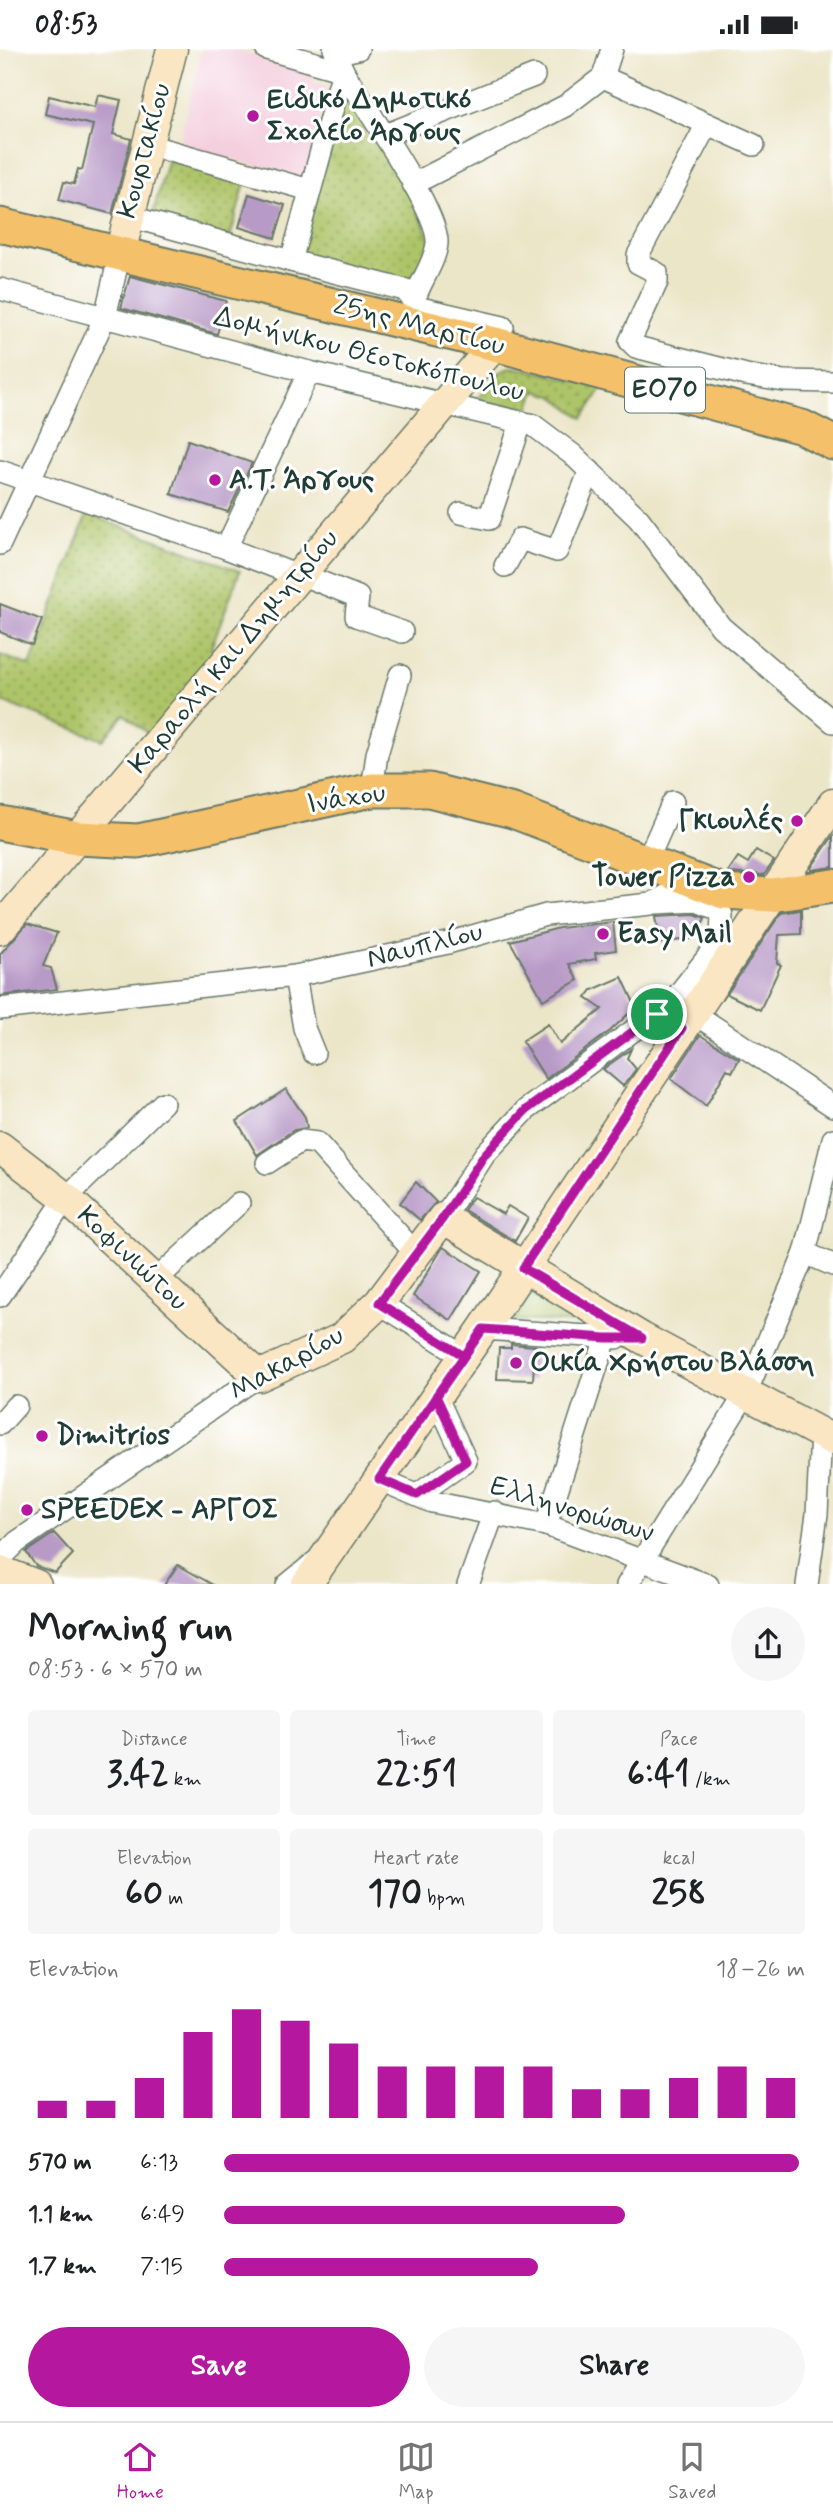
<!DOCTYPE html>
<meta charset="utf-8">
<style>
:root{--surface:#fff;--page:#f6f6f6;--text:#202124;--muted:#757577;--line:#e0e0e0;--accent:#b5179e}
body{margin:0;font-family:Mynerve,sans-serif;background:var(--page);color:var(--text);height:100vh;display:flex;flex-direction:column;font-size:26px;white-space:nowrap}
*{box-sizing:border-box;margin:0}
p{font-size:23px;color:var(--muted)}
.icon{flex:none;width:38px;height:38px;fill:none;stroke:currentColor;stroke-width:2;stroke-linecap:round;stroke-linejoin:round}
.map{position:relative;height:1535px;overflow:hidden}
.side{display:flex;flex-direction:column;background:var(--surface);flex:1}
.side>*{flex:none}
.pin{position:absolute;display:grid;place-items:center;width:60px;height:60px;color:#fff;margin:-30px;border:4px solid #fff;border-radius:50%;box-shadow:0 2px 7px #0007}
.round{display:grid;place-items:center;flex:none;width:74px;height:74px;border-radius:37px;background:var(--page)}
.overview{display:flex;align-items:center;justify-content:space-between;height:119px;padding:0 28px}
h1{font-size:38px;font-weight:700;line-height:52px}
.figures{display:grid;grid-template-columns:repeat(3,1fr);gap:10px;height:119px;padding:7px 28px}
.figures div{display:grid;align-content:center;border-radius:7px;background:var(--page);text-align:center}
.figures b{font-size:35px;font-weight:700}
.figures small{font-size:19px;font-weight:400}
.figures p{font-size:19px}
.chart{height:196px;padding:14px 28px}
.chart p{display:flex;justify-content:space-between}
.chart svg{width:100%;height:126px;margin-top:7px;stroke:var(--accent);stroke-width:6}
.action{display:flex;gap:14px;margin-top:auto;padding:14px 28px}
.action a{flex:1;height:80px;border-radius:42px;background:var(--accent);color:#fff;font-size:28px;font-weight:700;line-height:80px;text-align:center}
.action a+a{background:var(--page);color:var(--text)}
ul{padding:0 28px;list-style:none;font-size:23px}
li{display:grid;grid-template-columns:112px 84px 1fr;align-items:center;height:52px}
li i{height:18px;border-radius:9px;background:var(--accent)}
.status{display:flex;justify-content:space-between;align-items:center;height:49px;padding:0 35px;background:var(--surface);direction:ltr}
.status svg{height:19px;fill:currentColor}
.menu{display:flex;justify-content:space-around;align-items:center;height:98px;border-top:2px solid var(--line);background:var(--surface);font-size:19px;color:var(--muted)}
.menu a{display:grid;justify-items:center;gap:4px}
.menu .on{color:var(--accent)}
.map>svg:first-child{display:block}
.built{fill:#f4cfde}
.grass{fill:url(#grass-dots);stroke:#66804e;stroke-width:2}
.green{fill:#aec468;stroke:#66804e;stroke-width:2}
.building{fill:#b89ac7}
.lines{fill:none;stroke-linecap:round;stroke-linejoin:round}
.street-casing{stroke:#677868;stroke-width:24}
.secondary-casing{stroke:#677868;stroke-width:33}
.primary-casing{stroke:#677868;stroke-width:37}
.street{stroke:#fff;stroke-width:21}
.secondary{stroke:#fbe6c3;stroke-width:30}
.primary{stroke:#f4c16a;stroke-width:33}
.route-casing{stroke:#fff;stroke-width:14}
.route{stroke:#b5179e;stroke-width:9}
.poi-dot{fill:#b5179e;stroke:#fff;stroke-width:2.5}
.labels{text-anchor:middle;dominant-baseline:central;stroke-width:6;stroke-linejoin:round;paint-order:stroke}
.shield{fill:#fff;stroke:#627771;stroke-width:2}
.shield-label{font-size:26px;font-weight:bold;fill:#1f3d34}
.poi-label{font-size:28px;font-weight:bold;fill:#1f3d34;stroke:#fff;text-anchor:start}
.street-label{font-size:28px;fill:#1f3d34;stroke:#fff}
</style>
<div class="status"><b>08:53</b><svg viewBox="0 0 49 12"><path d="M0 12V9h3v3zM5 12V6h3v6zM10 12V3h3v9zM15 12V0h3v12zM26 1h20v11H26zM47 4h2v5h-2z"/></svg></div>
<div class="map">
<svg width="833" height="1536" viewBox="0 0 833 1536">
<defs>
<pattern id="grass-dots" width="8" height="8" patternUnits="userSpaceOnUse" patternTransform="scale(1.75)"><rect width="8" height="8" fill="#aec468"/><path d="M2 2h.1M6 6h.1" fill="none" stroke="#8da056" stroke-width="1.8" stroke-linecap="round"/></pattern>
</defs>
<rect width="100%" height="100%" fill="#fff"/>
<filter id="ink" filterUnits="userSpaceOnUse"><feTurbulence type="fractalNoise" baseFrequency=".0143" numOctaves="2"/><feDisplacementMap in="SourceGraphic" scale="14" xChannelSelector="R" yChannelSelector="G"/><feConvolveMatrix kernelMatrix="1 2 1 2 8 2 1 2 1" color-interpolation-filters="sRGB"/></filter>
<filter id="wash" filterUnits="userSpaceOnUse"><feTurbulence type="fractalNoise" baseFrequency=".00686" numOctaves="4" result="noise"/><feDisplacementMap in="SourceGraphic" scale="28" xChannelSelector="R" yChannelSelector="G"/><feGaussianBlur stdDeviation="1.57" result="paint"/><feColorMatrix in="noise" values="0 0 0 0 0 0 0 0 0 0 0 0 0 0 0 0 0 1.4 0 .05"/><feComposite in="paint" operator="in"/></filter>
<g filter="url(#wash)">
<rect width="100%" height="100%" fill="#ece6c9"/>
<path class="built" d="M202,0H230L316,21L313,33L328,37L305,129L178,97Z"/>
<g class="grass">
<path d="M345,33L408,137L431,194L414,237L299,206Z"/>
<path d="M168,109L246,130L230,189L152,168Z"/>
<path d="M513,317L603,338L583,369L553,347L536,342L526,368L472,357L501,322Z"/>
<path d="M87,465L240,522L211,599L220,607L152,688L124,665L103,691L0,652V606L30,617Z"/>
</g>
<path class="green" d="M531,1244L583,1274L515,1271Z"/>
<g id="blocks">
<g class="building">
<path d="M98,46L121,51L113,85L131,90L112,165L59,151L64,133L74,135L78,120L82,121L93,76L45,65L49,47L95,58Z"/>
<path d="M249,145L285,156L275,189L239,178Z"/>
<path d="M130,227L226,252L217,285L121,259Z"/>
<path d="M188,391L252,414L228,463L171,445Z"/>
<path d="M0,555L42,571L32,596L0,583Z"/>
<path d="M833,787V818L811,821V819Z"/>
<path d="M756,801L774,812L764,826L727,824L738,808L748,814Z"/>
<path d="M801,861V885L779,886L777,914L781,916L760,961L727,945L781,864Z"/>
<path d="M695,865L705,869L695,889L660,894L656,867Z"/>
<path d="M613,873L616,901L595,904L596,910L569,915L578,931L543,951L510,892L559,879Z"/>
<path d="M27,875L57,884L43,917L51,919L57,940L0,947V905Z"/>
<path d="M622,928L636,958L610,982L546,1030L522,992L548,975L560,995L602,960L586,949L592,941Z"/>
<path d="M700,986L739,1010L732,1023L727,1020L706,1057L671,1030Z"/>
<path d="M631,1000L627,1009L636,1020L623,1037L603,1020Z"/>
<path d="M286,1040L305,1068L307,1079L294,1081L257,1106L237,1072Z"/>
<path d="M416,1133L436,1153L420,1171L400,1154Z"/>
<path d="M473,1148L503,1165L508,1157L528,1169L515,1192L464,1161Z"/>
<path d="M443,1198L481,1222L451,1271L413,1247Z"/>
<path d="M511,1295L535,1297L533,1331L497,1330L499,1299H511Z"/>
<path d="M54,1484L73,1505L55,1524L36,1517L26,1503Z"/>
<path d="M178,1516L213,1536H164Z"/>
</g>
</g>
</g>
<g filter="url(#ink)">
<use href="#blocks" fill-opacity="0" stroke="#677868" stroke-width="2"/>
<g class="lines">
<defs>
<g id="street">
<path d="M337,4L358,0"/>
<path d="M603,28L754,96"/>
<path d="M707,75L638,206V214L657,224V233L630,292L636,298L746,326L784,332L833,333"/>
<path d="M385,86L534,27"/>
<path d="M148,96L310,141"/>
<path d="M413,135L565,57L603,28L612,0"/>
<path d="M128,167L291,212L343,22L266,0"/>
<path d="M291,212L417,244C423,229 436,210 437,194C439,162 364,57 345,25C340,17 339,8 334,0"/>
<path d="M0,240L309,323L533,376L573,406L639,470L721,578L833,673"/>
<path d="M406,241L416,258L503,278"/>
<path d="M0,422L226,499L298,527"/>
<path d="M461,464L489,470L521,374"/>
<path d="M0,495L105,268L120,204"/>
<path d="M226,499L309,323"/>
<path d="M505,517L520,490L557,502L590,422"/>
<path d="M300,525L358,548L356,567L402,583"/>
<path d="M372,741L377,705L400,626"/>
<path d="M647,812L673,753"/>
<path d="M295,927L304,979L314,1004"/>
<path d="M0,960L295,927L448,894L546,866L651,855L673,843L684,825"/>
<path d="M692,963L833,1057"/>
<path d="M267,1114L301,1092L317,1094L416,1205"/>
<path d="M443,1169L485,1105L526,1061L673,952L707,909L721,886L722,866L717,860L697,852L657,854"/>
<path d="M805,1204L833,1216"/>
<path d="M156,1231L239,1154"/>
<path d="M0,1247L66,1149L163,1054"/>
<path d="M379,1254L464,1307"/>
<path d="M483,1280L617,1289"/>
<path d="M0,1375L16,1357"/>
<path d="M378,1430L432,1453L546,1476L708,1536"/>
<path d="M417,1446L466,1412L436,1347"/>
<path d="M546,1476L606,1289"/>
<path d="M0,1510L17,1493L259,1327"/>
<path d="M287,1536L315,1513"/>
<path d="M468,1536L494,1463"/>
<path d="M627,1536L746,1344L805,1204L833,1090"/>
<path d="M807,1536L817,1465L821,1385"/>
</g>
<g id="secondary">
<path d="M120,204L172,0"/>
<path d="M0,880L495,295"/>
<path d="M0,1098L66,1149L259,1327L342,1289L379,1254L443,1169L642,1289L833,1391"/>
<path d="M0,1522L36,1536"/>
<path d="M306,1536L483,1280L833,755"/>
</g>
<g id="primary">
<path d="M0,176L495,295L802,378L833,394"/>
<path d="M0,774L77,789L138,792L372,741H429L513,762L724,843L772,846L833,837"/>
</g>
</defs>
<use href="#street" class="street-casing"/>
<use href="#secondary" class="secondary-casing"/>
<use href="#primary" class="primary-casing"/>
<use href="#street" class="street"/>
<use href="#secondary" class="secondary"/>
<use href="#primary" class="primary"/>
</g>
</g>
<g class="lines" filter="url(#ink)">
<defs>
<path id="route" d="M657,965L526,1061L485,1105L443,1169L379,1254L464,1307L436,1347L466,1412L417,1446L379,1430L483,1280L606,1289H642L523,1219L682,979L657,965"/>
</defs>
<use href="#route" class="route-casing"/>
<use href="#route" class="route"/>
</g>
<g class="poi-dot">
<circle cx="253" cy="67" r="7"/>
<circle cx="215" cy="431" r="7"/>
<circle cx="797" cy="772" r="7"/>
<circle cx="749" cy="828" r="7"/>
<circle cx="603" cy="885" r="7"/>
<circle cx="516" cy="1314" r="7"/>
<circle cx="42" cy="1387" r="7"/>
<circle cx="27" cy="1461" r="7"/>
</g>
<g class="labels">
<rect class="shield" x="625" y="318.5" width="80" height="45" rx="5"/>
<g class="shield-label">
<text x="665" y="341">ΕΟ70</text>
</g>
<g class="poi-label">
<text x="267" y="51">Ειδικό Δημοτικό<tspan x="267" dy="32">Σχολείο Άργους</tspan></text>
<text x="229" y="431">Α.Τ. Άργους</text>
<text x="783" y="772" text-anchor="end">Γκιουλές</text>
<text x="735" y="828" text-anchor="end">Tower Pizza</text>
<text x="617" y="885">Easy Mail</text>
<text x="530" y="1314">Οικία Χρήστου Βλάσση</text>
<text x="56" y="1387">Dimitrios</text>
<text x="41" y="1461">SPEEDEX - ΑΡΓΟΣ</text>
</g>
<g class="street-label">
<text transform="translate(145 102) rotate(-75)">Κουρτακίου</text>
<text transform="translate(419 277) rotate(14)">25ης Μαρτίου</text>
<text transform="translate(369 306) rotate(14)">Δομήνικου Θεοτοκόπουλου</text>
<text transform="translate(234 603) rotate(-50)">Καραολή και Δημητρίου</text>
<text transform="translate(346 750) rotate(-9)">Ινάχου</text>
<text transform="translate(425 897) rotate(-14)">Ναυπλίου</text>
<text transform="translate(132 1210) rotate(43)">Κοφινιώτου</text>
<text transform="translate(287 1315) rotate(-29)">Μακαρίου</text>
<text transform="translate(572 1461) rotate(17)">Ελληνορώσων</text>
</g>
</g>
</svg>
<div class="pin" style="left:657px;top:965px;background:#1e9e55"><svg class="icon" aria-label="arrive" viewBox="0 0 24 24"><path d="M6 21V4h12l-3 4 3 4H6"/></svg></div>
</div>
<section class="side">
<div class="overview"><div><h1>Morning run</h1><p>08:53 · 6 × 570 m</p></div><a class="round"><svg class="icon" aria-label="share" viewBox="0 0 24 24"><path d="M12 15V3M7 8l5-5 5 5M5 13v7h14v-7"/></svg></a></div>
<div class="figures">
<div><p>Distance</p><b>3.42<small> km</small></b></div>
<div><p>Time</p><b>22:51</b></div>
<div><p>Pace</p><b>6:41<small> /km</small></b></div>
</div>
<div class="figures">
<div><p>Elevation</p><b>60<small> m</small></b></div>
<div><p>Heart rate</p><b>170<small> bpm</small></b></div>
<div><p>kcal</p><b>258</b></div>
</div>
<div class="chart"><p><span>Elevation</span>18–26 m</p>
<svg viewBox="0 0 160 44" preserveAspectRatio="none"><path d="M5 44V38M15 44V38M25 44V30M35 44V14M45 44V6M55 44V10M65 44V18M75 44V26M85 44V26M95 44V26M105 44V26M115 44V34M125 44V34M135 44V30M145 44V26M155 44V30"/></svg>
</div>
<ul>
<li><b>570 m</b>6:13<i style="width:99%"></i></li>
<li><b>1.1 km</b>6:49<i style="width:69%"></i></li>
<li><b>1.7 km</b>7:15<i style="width:54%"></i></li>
</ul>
<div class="action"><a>Save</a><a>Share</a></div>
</section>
<nav class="menu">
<a class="on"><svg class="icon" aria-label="home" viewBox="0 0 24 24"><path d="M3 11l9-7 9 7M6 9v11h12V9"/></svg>Home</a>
<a><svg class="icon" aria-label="map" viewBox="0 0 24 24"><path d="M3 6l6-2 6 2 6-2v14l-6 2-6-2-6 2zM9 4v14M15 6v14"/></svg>Map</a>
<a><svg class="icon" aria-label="saved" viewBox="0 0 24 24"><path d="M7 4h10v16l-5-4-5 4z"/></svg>Saved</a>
</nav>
